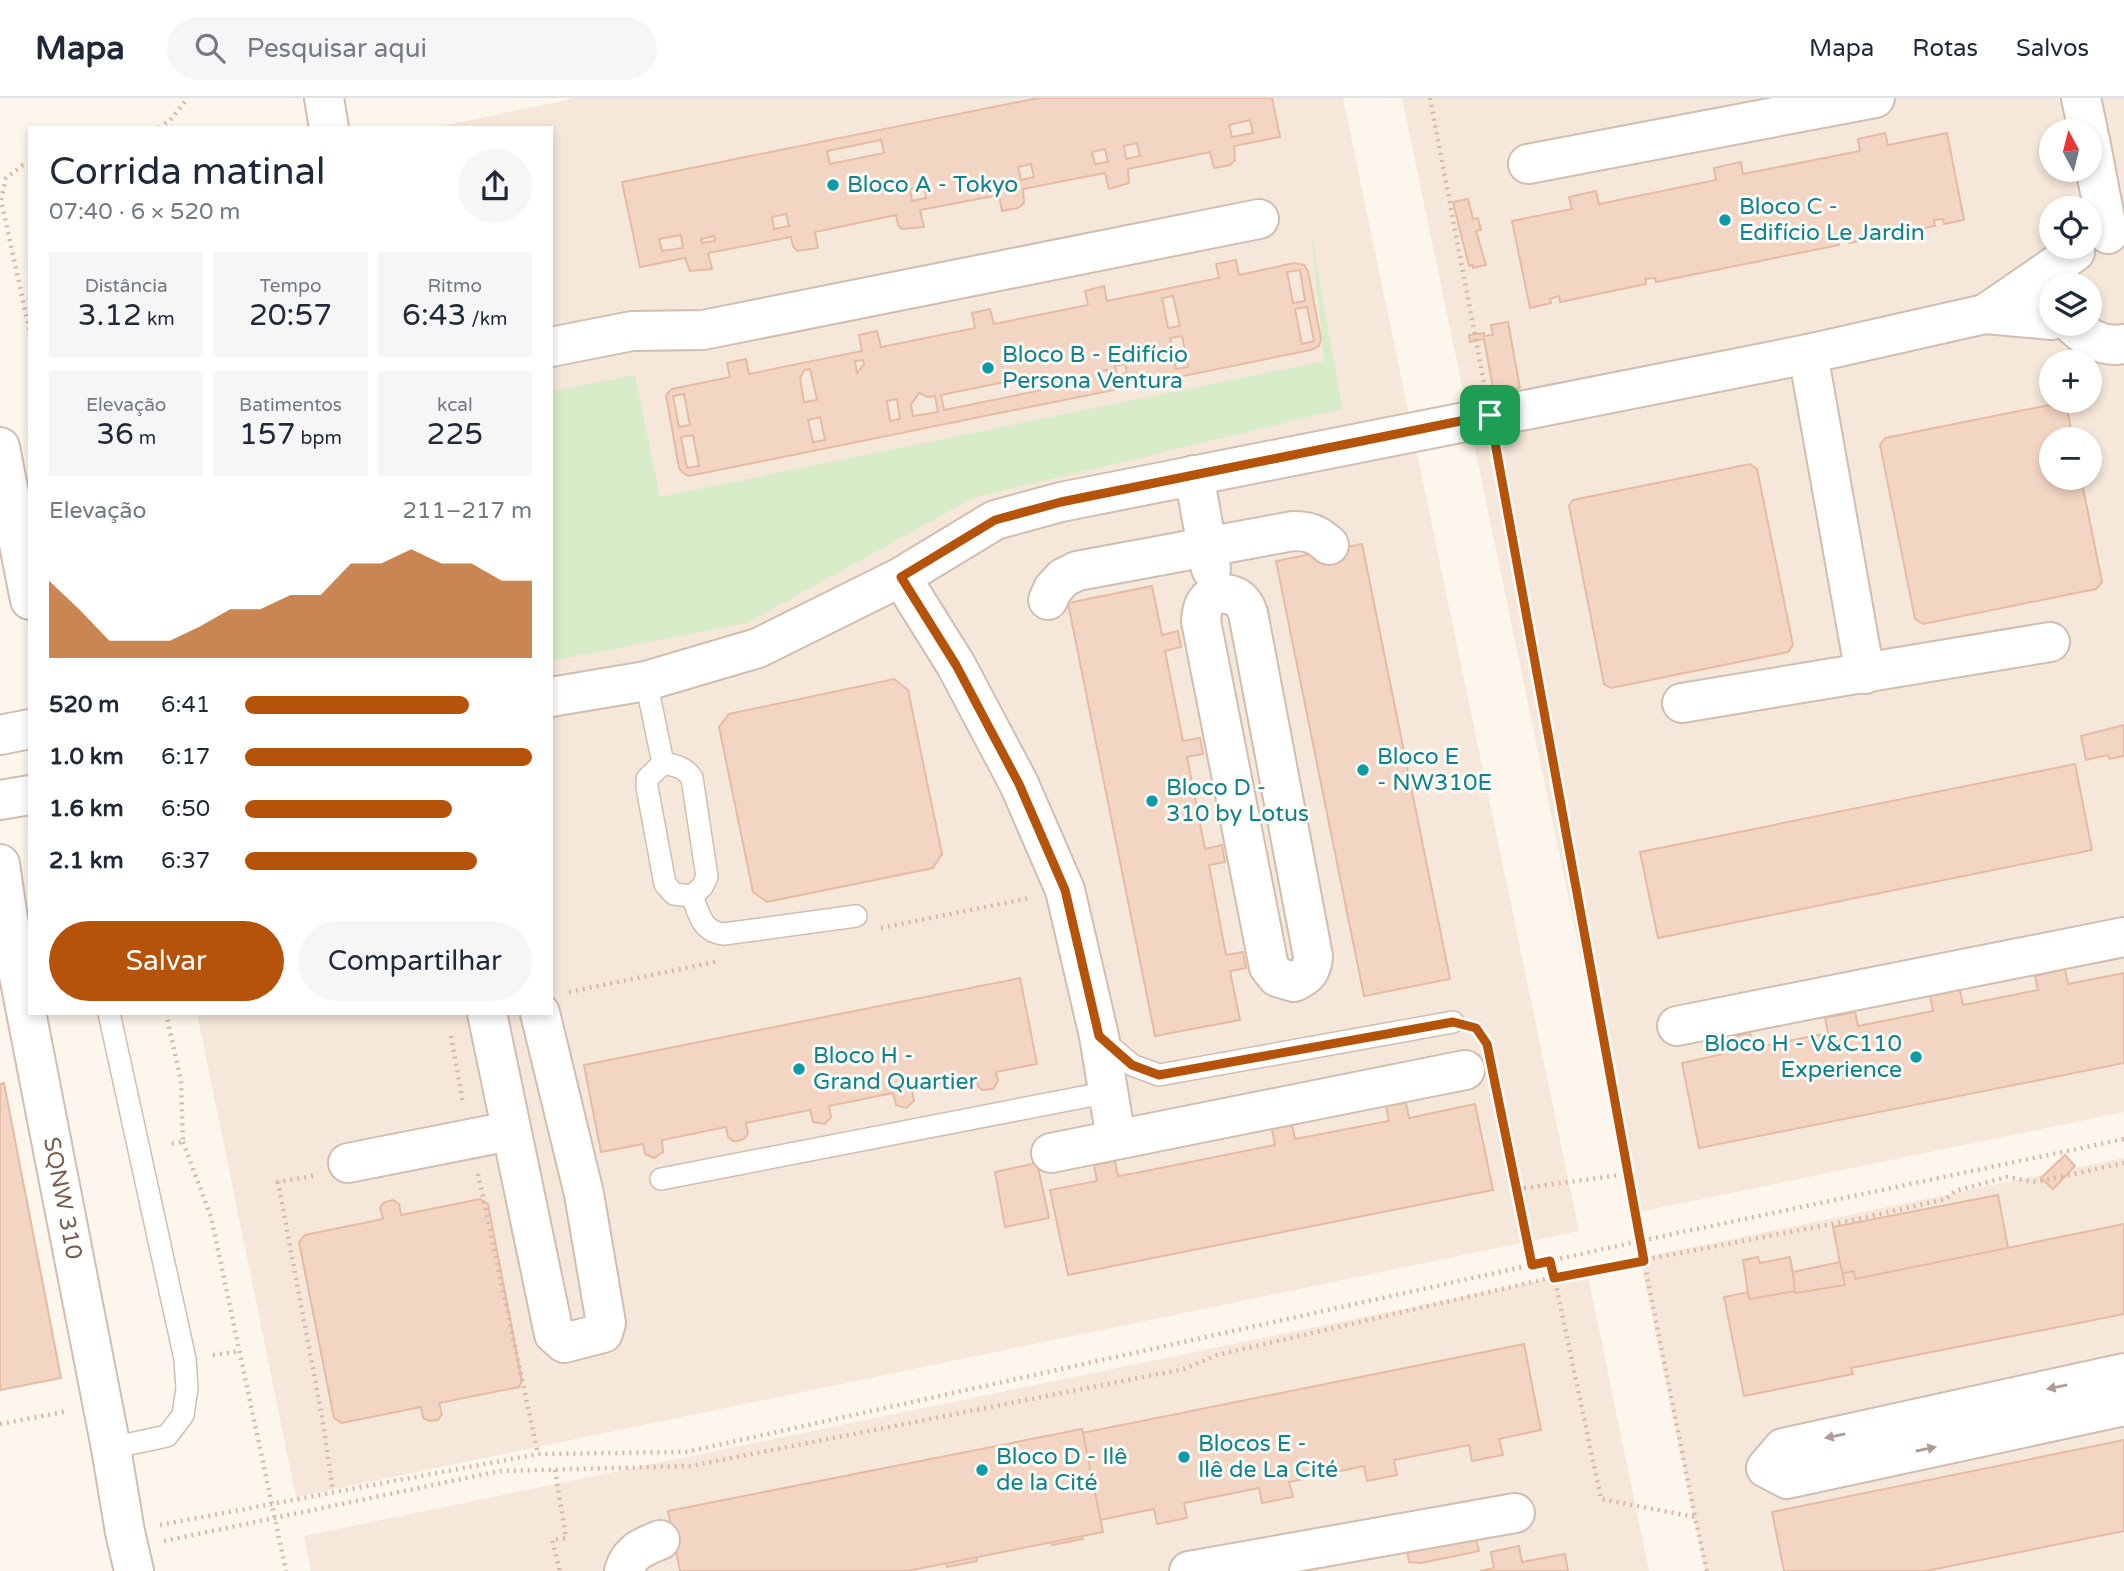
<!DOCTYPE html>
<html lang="pt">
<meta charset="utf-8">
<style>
:root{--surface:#fff;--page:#f6f6f7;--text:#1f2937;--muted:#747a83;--line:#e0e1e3;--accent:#b45309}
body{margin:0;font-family:"Varela Round",sans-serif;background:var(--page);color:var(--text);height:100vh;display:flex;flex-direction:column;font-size:26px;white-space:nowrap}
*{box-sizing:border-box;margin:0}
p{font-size:23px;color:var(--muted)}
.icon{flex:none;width:38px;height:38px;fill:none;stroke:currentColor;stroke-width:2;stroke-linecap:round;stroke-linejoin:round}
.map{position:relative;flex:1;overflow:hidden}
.panel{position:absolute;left:28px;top:28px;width:525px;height:889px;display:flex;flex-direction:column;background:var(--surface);border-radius:0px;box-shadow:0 4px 10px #0003}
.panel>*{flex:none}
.needle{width:46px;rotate:353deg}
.buttons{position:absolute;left:2039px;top:21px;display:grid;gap:14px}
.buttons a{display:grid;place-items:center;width:63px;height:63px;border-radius:50%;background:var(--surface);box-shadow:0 4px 10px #0003;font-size:35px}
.pin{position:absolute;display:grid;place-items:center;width:60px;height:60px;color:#fff;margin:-30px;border-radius:14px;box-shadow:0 4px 10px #0006}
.round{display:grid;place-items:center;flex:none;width:74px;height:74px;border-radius:37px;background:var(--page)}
.headline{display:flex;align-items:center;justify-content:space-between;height:119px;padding:0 21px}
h1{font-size:38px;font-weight:600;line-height:52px}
.metrics{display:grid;grid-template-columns:repeat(3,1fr);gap:10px;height:119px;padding:7px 21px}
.metrics div{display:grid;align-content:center;border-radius:0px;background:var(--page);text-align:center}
.metrics b{font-size:30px;font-weight:600}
.metrics small{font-size:19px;font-weight:400}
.metrics p{font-size:19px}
.chart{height:196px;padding:14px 21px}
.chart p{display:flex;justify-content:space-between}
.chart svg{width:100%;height:126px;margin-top:7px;fill:var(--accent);opacity:.7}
.primary-button{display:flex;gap:14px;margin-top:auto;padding:14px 21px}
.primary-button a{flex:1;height:80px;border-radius:42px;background:var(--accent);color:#fff;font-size:28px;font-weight:600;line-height:80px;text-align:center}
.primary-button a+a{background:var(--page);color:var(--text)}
ul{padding:0 21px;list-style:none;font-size:23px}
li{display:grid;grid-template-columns:112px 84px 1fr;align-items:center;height:52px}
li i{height:18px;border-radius:9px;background:var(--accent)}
header{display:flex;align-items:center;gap:42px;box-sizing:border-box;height:98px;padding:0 35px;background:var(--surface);border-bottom:2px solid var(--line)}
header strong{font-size:33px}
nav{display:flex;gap:38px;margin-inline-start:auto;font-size:24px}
.search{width:490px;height:63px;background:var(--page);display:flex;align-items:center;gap:18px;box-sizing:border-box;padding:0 24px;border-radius:38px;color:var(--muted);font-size:26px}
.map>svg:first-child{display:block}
.residential{fill:#f5e8da;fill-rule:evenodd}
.green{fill:#d8ecc9}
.building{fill:#f3d5c3;stroke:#e6bba3;stroke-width:2;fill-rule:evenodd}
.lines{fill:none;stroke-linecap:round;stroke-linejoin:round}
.lane-casing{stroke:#d1beb0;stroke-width:24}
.street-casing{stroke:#d1beb0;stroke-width:42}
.path{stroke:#d9b8a5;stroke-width:4.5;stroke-dasharray:2 5;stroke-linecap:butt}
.lane{stroke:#fff;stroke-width:21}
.street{stroke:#fff;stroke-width:38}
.oneway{fill:#af9d94}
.route-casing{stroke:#fff;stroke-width:14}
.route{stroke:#b45309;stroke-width:9}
.culture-dot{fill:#0f9aa8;stroke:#fffaf3;stroke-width:2.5}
.labels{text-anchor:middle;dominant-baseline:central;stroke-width:6;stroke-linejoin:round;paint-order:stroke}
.culture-label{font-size:23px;fill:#0d838f;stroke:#fffaf3;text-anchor:start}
.street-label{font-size:23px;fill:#7a5c4d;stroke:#fffaf3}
</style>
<header>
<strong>Mapa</strong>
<div class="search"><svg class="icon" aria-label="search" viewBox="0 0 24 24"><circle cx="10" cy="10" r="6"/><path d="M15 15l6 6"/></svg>Pesquisar aqui</div>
<nav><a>Mapa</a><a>Rotas</a><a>Salvos</a></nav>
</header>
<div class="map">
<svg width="2124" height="1473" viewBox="0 0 2124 1473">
<rect width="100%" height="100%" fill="#fdf6ec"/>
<g class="residential">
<path d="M576,0H1343L1579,1133L296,1399L197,915H551V30H433Z"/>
<path d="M1402,0H2124V1014L1634,1115ZM2051,33H2090V72H2051ZM2051,110H2090V149H2051ZM2051,187H2090V226H2051ZM2051,264H2090V303H2051ZM2051,341H2090V380H2051Z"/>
<path d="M2124,1060V1473H1705L1640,1160Z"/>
<path d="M1587,1173L1649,1473H311L304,1438Z"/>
</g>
<path class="green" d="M1311,132L1342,311L973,400L747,525L551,563V293L635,277L660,399L1324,263Z"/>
<g class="building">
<path d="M1038,0H1272L1280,39L1234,48L1235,62L1230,67L1214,70L1210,54L1128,71L1129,85L1109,91L1105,75L1023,91L1024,105L1018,110L1002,113L999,97L920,112L924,129L902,131L898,127L896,117L815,134L818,150L797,153L793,148L791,139L708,155L712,171L690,173L685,160L640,169L622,84ZM1250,22L1253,35L1232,39L1229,27ZM881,42L884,55L830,66L827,53ZM1137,45L1140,58L1126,61L1124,48ZM1105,51L1108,64L1095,66L1092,54ZM1031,66L1034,79L1021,82L1018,69ZM924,88L926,100L912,103L910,91ZM786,116L789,128L774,131L772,119ZM681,137L683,150L662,153L659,141ZM714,138L715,143L702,145L701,141Z"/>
<path d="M1885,35L1888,47L1947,35L1964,122L1944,126L1943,121L1934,122L1935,128L1849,145L1848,141L1838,142L1839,147L1656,184L1655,180L1645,181L1646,186L1560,204L1559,198L1550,201L1551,205L1530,210L1512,123L1572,111L1569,99L1596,93L1599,106L1716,82L1714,70L1741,64L1743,76L1860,53L1858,41Z"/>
<path d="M1468,101L1473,121L1478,120L1481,132L1476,133L1486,167L1473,170V167L1469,168L1453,104Z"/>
<path d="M1236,162L1239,177L1294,165L1304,167L1308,173L1321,241L1319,248L1311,252L689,378L683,375L679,370L666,297L672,291L730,279L727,265L746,261L749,276L862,253L859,237L877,233L881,249L975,230L972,215L990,211L994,226L1088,207L1085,193L1104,188L1107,203L1219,180L1216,166ZM1300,172L1305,203L1293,205L1287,174ZM1173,198L1180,228L1168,230L1162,200ZM1307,209L1314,243L1302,246L1295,211ZM1182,238L1188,269L1176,271L1170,240ZM863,262L864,266L857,275L855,263ZM1125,266L1127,275L1117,277L1115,268ZM810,271L817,302L804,304L800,280L804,272ZM1107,272L1109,282L1099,284L1097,274ZM1044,276L1047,291L944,312L941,297ZM919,295L928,299L935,298L938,314L913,318L911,307ZM684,296L690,327L679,329L673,298ZM897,301L900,321L890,323L887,303ZM820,319L825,342L813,344L808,322ZM693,337L699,368L687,370L681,339Z"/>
<path d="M1508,224L1520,290L1494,295L1484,241L1470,244L1469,237L1484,235V238L1493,237L1491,227Z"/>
<path d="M2059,305L2067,310L2073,341H2051V380H2081L2102,484L2096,491L1923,526L1915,521L1880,347L1885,340Z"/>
<path d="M1750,366L1757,371L1793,547L1788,554L1611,590L1604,586L1569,408L1573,402Z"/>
<path d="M1362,446L1450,881L1364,898L1276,463Z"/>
<path d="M1152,488L1162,537L1178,533L1181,549L1165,553L1183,643L1200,640L1203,656L1187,659L1205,751L1222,747L1225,764L1209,767L1226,857L1243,854L1246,870L1230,873L1240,922L1155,938L1068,505Z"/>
<path d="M894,581L908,592L942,756L933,770L767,804L753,794L719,629L729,616Z"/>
<path d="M2124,627V658L2110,661L2107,657L2086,662L2081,638Z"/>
<path d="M2075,666L2092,752L1658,840L1640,754Z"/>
<path d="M2065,871L2068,886L2124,875V965L1699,1050L1682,965L1723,956L1721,941L1750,935L1753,950L1828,935L1825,920L1855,914L1858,928L1933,913L1930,898L1960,892L1963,907L2038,892L2035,878Z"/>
<path d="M1020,880L1037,966L996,974L998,983L993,991L982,992L978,988L977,979L912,991L914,1003L906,1010L896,1007L893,995L829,1008L831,1019L825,1026L813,1024L810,1012L746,1025L748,1036L744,1041L738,1043H733L728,1039L726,1029L662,1042L663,1054L654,1060L645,1056L643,1046L601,1054L584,967Z"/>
<path d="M4,985L61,1280L0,1292V986Z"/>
<path d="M1406,1005L1409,1020L1475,1006L1493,1092L1068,1177L1050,1092L1097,1083L1094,1067L1115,1063L1118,1078L1136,1075L1275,1047L1272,1031L1292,1027L1295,1041L1389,1023L1386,1008Z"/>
<path d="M2065,1057L2075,1068L2053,1091L2041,1080Z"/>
<path d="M1037,1065L1049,1120L1005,1129L995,1074Z"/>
<path d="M1998,1097L2009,1155L1844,1186L1833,1129Z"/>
<path d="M480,1101L488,1106L522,1283L519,1289L439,1305L442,1316L438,1322L429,1323L423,1320L421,1309L342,1325L334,1320L299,1144L305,1137L383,1121L380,1109L385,1104L393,1102L399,1106L401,1117Z"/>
<path d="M2124,1126V1216L1851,1270L1853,1276L1744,1298L1724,1199L1854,1173L1855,1181Z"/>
<path d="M1758,1159L1760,1165L1790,1159L1796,1193L1749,1201L1743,1162Z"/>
<path d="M1840,1164L1845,1187L1795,1195L1793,1174Z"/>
<path d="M1524,1246L1541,1332L1499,1341L1503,1357L1472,1363L1469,1347L1394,1362L1397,1377L1367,1383L1364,1368L1289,1384L1293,1399L1262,1405L1259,1390L1184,1405L1187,1420L1157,1426L1154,1411L1080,1426L1083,1441L1052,1447L1049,1432L974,1447L977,1463L947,1469L944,1453L869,1469L870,1473H687L675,1417Z"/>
<path d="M1082,1331L1103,1434L907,1473H680L668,1413Z"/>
<path d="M2124,1342V1433L1926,1473H1784L1772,1414Z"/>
<path d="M1473,1430L1479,1453L1421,1465L1409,1464L1406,1444Z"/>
<path d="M1519,1448L1522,1464L1565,1456L1568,1473H1480L1494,1470L1491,1454Z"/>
</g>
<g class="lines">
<defs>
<g id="lane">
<path d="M646,583L663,665"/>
<path d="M663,665C676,668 685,669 692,680L707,779L702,789L692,798L674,796L665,786L647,689V681Z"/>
<path d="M692,798C699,816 702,834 724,836L856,818"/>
<path d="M109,915L185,1261L187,1290L183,1317L167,1338L111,1350"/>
<path d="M1100,940L1132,967L1159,977L1453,924"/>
<path d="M661,1081L1109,994"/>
</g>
<g id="street">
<path d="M324,0L329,30"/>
<path d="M2081,0L2088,33"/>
<path d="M2090,42L2108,136"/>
<path d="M1528,66L1875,0"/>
<path d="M1985,216L2075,154"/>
<path d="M2072,226C2086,240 2103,250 2124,246"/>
<path d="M551,249L632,233L703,232L1259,121"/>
<path d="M1808,256L1865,576"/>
<path d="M0,349L30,502"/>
<path d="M1194,377L1211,471"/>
<path d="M901,479L956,567L1019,686L1065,792L1099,938L1116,1041"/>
<path d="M1216,495C1233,496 1242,498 1248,515L1313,858C1312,873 1307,878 1294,884L1277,879L1269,869L1201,523C1202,509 1204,503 1216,495Z"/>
<path d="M1048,502L1053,491L1063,480L1077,473L1293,433C1309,433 1317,436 1329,447"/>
<path d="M551,599L646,583L758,550L901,479L995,422L1061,404L1808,256L1985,216L2051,222"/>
<path d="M1682,605L2050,544"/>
<path d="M0,637L30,631"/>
<path d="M0,702L30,697"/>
<path id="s1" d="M0,766L8,821L111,1350L125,1434L134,1473"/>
<path d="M487,915L554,1236L564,1245L603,1235L606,1225L584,1096L540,915"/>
<path d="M1677,928L2124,839"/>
<path d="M1051,1055L1465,972"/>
<path d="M348,1065L510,1033"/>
<path d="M2124,1275L1783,1350L1766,1370L1787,1381L2124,1308"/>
<path d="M624,1473C630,1453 643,1449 660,1442"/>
<path d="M1189,1473L1515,1415"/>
</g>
</defs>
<use href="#lane" class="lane-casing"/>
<use href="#street" class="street-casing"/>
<g class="path">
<path d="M1430,0L1484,285"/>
<path d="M159,30L171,21L188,0"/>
<path d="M30,66L23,67L6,80L1,102L30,235"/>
<path d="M1497,355L1640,1143L1695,1419"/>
<path d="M881,830L1030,800"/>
<path d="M569,894L715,864"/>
<path d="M166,915L181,983L183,1044L167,1046"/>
<path d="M451,938L463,1005"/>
<path d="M1496,990L1532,1167"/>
<path d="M183,1044L211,1119L286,1473"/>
<path d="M478,1076L538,1356"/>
<path d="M313,1078L278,1084L322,1319L333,1393"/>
<path d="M1517,1091L1628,1076"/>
<path d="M1551,1163L1601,1401L1695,1419L1707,1473"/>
<path d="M213,1257L240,1253"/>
<path d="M0,1326L68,1313"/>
<path d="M555,1372L566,1440L552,1442L560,1473"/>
<path d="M160,1427L538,1356L686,1354L1640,1143L2124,1041"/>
<path d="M164,1443L500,1373L691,1368L1184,1271L1217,1257L1554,1179L1858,1121L1946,1101L1955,1093L2007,1079L2037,1084L2124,1065"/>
</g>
<use href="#lane" class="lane"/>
<use href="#street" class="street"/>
</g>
<defs><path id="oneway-solid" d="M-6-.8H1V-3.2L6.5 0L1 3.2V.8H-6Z" transform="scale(1.75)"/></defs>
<g class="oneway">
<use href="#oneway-solid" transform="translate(2057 1289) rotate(168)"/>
<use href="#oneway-solid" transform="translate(1835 1338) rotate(168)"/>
<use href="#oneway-solid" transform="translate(1926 1351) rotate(-12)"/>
</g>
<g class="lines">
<defs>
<path id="route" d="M1490,317L1644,1163L1554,1180L1550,1163L1532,1167L1487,946L1476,930L1453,924L1159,977L1132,967L1099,938L1065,792L1019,686L956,567L901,479L995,422L1061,404Z"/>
</defs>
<use href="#route" class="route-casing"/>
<use href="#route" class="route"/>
</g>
<g class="culture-dot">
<circle cx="833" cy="87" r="7"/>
<circle cx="1725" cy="122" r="7"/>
<circle cx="988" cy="270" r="7"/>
<circle cx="1363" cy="672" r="7"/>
<circle cx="1152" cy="703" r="7"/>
<circle cx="1916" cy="959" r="7"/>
<circle cx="799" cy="971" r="7"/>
<circle cx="1184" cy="1359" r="7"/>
<circle cx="982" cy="1372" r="7"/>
</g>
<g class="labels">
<g class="culture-label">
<text x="847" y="87">Bloco A - Tokyo</text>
<text x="1739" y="109">Bloco C -<tspan x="1739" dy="26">Edifício Le Jardin</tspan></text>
<text x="1002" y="257">Bloco B - Edifício<tspan x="1002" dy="26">Persona Ventura</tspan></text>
<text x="1377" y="659">Bloco E<tspan x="1377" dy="26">- NW310E</tspan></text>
<text x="1166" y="690">Bloco D -<tspan x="1166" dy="26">310 by Lotus</tspan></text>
<text x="1902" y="946" text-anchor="end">Bloco H - V&amp;C110<tspan x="1902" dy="26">Experience</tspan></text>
<text x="813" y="958">Bloco H -<tspan x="813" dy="26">Grand Quartier</tspan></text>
<text x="1198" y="1346">Blocos E -<tspan x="1198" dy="26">Ilê de La Cité</tspan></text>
<text x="996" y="1359">Bloco D - Ilê<tspan x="996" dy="26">de la Cité</tspan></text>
</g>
<g class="street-label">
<text stroke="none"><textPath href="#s1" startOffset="340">SQNW 310</textPath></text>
</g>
</g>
</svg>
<div class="buttons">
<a><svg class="needle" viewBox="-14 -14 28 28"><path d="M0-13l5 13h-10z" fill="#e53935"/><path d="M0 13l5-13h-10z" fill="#747a83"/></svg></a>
<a><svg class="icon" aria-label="locate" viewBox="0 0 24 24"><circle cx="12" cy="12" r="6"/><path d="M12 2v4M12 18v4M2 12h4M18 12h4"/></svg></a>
<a><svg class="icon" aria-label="layers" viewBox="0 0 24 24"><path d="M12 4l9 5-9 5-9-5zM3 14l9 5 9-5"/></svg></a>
<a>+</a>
<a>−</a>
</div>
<div class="pin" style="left:1490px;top:317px;background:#1e9e55"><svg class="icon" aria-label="arrive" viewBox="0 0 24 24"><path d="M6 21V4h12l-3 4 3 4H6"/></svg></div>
<section class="panel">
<div class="headline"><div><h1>Corrida matinal</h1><p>07:40 · 6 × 520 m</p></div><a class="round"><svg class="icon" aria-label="share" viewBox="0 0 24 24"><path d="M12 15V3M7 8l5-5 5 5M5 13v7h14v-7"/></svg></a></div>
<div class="metrics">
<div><p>Distância</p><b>3.12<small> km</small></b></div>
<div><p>Tempo</p><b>20:57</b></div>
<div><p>Ritmo</p><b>6:43<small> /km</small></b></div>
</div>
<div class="metrics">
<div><p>Elevação</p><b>36<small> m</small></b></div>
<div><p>Batimentos</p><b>157<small> bpm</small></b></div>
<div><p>kcal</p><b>225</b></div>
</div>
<div class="chart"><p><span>Elevação</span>211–217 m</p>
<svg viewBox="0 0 160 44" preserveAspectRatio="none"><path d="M0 44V17L10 27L20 38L30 38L40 38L50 33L60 27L70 27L80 22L90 22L100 11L110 11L120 6L130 11L140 11L150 17L160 17V44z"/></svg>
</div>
<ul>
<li><b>520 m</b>6:41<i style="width:78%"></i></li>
<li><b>1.0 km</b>6:17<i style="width:100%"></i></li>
<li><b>1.6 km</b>6:50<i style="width:72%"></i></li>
<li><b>2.1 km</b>6:37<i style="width:81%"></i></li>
</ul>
<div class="primary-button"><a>Salvar</a><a>Compartilhar</a></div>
</section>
</div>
